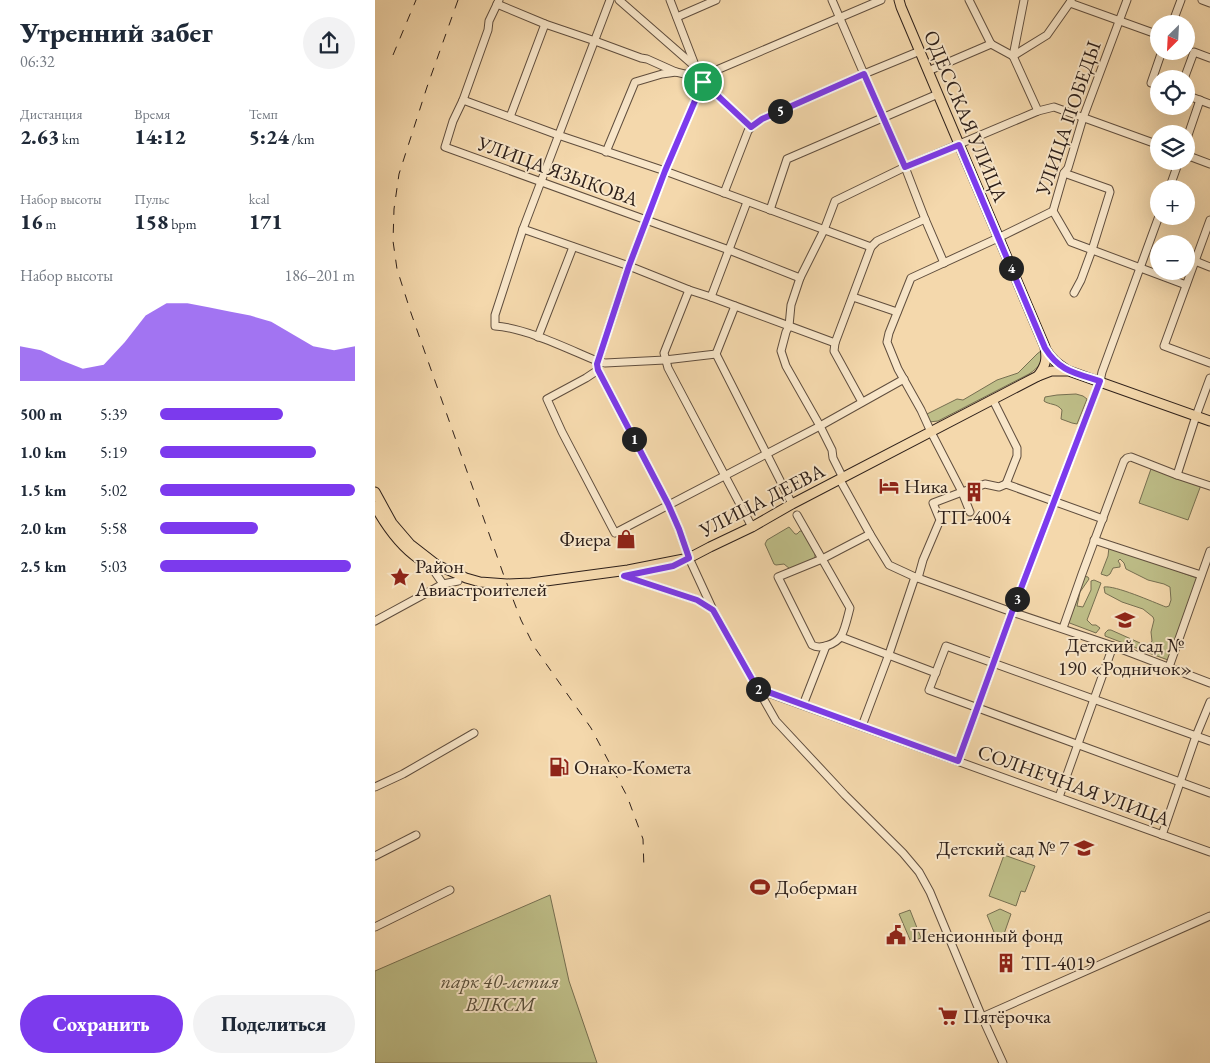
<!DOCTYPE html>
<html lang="ru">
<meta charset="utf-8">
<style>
:root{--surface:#fff;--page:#f2f2f3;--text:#1f2937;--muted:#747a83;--accent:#7c3aed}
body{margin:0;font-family:"EB Garamond",serif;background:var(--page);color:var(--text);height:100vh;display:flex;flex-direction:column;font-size:19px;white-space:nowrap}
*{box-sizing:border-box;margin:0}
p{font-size:16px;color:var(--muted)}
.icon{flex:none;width:28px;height:28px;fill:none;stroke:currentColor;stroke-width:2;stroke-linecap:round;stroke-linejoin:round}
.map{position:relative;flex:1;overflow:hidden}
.side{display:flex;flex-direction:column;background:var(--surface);width:375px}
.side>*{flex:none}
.needle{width:32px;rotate:204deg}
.buttons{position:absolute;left:775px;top:15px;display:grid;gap:10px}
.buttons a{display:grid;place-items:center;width:45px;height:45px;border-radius:50%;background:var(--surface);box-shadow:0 5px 20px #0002;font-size:25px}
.pin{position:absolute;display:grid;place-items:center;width:42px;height:42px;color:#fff;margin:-21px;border:2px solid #fff;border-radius:50%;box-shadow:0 1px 5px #0007}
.km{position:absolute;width:25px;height:25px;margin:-12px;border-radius:50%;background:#222;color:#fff;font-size:14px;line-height:25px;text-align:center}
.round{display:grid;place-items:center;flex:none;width:52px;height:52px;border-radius:26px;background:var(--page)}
.head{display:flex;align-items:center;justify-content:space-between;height:85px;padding:0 20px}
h1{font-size:28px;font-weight:800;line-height:38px}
.metrics{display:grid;grid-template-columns:repeat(3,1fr);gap:8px;height:85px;padding:5px 20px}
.metrics div{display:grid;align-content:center}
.metrics b{font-size:21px;font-weight:800}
.metrics small{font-size:14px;font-weight:400}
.metrics p{font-size:14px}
.chart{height:140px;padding:10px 20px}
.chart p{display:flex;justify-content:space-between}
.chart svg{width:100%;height:90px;margin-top:5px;fill:var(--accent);opacity:.7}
.cta{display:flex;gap:10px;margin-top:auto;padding:10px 20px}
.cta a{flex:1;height:58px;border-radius:30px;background:var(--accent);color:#fff;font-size:20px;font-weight:800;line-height:58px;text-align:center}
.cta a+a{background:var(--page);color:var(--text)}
ul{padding:0 20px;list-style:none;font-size:16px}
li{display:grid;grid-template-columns:80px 60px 1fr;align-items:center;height:38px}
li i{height:12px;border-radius:6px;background:var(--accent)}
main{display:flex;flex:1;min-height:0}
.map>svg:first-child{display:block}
.green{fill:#bebe88;stroke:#766f51}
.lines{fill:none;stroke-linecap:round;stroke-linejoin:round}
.minor-casing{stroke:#604e3e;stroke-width:9}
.major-casing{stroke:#2e201a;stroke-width:11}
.minor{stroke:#f8e6c9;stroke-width:7}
.major{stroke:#f4d8ac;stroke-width:9}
.rail{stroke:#2e201a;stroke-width:1;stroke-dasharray:9 9;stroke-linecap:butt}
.route-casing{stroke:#fff;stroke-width:10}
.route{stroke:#7c3aed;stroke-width:6}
.labels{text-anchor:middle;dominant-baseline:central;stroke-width:4;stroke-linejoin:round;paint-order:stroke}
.street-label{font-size:20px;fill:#2e201a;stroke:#f8e6c9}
.poi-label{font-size:20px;fill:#2e201a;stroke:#f8e6c9;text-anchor:start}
.park-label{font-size:20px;font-style:italic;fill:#594f3b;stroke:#f8e6c9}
</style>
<main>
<section class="side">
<div class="head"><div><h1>Утренний забег</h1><p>06:32</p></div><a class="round"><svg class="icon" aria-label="share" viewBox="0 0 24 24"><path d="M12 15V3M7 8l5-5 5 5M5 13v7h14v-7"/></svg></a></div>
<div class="metrics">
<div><p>Дистанция</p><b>2.63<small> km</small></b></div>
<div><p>Время</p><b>14:12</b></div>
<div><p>Темп</p><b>5:24<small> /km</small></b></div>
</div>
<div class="metrics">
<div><p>Набор высоты</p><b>16<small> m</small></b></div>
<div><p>Пульс</p><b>158<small> bpm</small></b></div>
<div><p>kcal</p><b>171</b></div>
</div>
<div class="chart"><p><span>Набор высоты</span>186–201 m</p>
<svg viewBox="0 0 160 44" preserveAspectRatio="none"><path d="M0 44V27L10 29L20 34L30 38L40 36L50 25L60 12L70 6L80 6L90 8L100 10L110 12L120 15L130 21L140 27L150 29L160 27V44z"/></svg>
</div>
<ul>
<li><b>500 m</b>5:39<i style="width:63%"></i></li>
<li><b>1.0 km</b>5:19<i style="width:80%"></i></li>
<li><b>1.5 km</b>5:02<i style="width:100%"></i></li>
<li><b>2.0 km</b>5:58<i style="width:50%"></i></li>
<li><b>2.5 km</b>5:03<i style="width:98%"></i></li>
</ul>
<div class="cta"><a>Сохранить</a><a>Поделиться</a></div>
</section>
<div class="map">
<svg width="835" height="1063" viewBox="0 0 835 1063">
<rect width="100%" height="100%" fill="#f4d8ac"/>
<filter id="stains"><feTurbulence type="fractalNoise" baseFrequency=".004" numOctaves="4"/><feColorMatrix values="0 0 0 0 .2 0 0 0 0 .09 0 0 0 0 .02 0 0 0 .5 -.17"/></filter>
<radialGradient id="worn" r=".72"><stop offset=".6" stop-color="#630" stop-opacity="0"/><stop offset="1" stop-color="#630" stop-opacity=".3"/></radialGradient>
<g class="green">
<path d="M667,350C668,363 664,367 654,374L563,421L554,422L550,415L582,399L588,400L622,380L643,373L662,354Z"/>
<path d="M701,394L708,396L712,399L702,424L697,423L686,419L687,410C682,403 674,405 669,401L670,397L682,395Z"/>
<path d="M777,466L826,485L813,520L764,503Z"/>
<path d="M414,527L420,534H422L425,531H427C433,540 443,551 439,561L415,569L409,564L401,565L399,564L390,544L392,540Z"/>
<path d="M734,547L822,578L793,660L771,652L777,641L776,632L779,620L778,617L768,609L747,602L730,593L729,587C740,585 778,602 791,607L794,606L796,600L795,587L789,584L773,580L751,569L749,563L745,559L743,561L745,564V567L738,568L735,574L732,576L726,574L733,556Z"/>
<path d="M708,576L713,577L714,579L705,592L702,606L708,607L716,590V581L719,580L726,583L712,620L717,625H721L725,628L721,633L692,622Z"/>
<path d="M733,630H736L765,643L764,649L730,636V633Z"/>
<path d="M629,855L660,866L650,892L646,891L641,906L614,896Z"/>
<path d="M175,895L194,981L222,1063H0V971Z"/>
<path d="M625,909L636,914L629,934L621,937L612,915Z"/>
<path d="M535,910L546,938L536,942L524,914Z"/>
</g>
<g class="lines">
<defs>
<g id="minor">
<path d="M124,0L114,21L113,30L88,100L78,121L70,147L354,250L425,278"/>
<path d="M235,0L148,229L120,315V326C151,328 193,349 222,361L230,363L290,360L341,354"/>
<path d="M244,0L332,77"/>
<path d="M295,0L320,65"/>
<path d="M457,0L489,74L530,167L550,219L569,263"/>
<path d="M506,0L344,69L332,77L328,82L290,171L254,266L222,364L223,370L293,504L304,529L314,558L338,610L401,721L470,795L528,853L544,872L555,892L607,1017L628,1063"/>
<path d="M594,0L616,44"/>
<path d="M649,0L638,56L663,111"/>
<path d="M752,0L708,118L693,168L689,173L678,211L696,242L811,285"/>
<path d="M827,0L835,3"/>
<path d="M695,3L784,35"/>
<path d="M122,4L170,24L220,41L266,58L272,59L301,72"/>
<path d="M302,17L341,0"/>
<path d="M797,24L806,0"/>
<path d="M616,44L638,56"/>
<path d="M638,56L672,35L696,1"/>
<path d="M553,71L616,44"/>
<path d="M809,79L819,52L835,58"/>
<path d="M784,86L776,83L787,51"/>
<path d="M811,95L835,104"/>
<path d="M88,100L183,135L290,171L496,247"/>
<path d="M135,117L170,24"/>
<path d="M811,141L825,100"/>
<path d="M231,152L260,82L287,74L301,72L322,77L376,127"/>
<path d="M811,155L835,164"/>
<path d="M689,173L734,189L735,192L717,250L706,280L699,293"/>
<path d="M794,189L804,161"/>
<path d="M349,193L373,131L376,127L387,119L489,74L545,51"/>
<path d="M395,210L412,159L563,94"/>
<path d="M835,220L789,346L835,363"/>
<path d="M148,229L254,266L314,290L336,297L460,343"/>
<path d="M820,261L835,267"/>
<path d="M314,290L289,353L293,368L377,527"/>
<path d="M336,297L372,202"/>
<path d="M478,297L522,312"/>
<path d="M360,306L341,354L417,504"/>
<path d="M163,337L198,247"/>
<path d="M223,370L211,378L172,399L187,432L240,533L445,426L529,379"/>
<path d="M618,400L642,448V456L631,484"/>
<path d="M487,402L459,351L460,343L496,247L502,241L550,219"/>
<path d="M802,475L821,416L835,378"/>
<path d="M468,478L458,458L457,450L445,426L411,366L406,351L411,332L414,326L416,305L425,278L449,230L460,201L530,167L663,111L679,107L784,145"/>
<path d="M465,480L495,534L514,565L540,577L637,612L738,646L835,683"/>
<path d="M631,484L728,519"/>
<path d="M595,512L587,492L556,432L546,410L523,369L512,342L514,333L536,278L623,238L678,211"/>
<path d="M422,515L475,608C473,615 470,630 466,636C461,644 445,650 437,645L403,577L447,559L495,534"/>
<path d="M719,540L826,575"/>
<path d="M57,568L68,584"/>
<path d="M249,576L322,600L338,610"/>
<path d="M543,578L548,560L565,520L558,503L587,492L610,484L624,487L631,484"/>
<path d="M0,621L68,584L83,581"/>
<path d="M688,628L707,574L749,461L752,458L756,457L802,475L835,486"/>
<path d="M466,637L561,673"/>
<path d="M794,667L835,551"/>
<path d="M382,689L835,852"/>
<path d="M428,705L451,646"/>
<path d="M487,726L514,654L540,577"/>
<path d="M835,741L571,646L554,690L835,793"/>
<path d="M583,761L637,612L725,381L727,372L784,216"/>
<path d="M0,787L28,774L99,733"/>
<path d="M684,797L738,646"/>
<path d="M787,835L821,736L835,702"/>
<path d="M0,856L41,835"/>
<path d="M0,927L75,890"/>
<path d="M607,1017L835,916"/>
</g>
<g id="major">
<path d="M524,0L526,7L670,347C672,360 671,365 663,376"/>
<path d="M671,350C676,359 683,364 692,370"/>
<path d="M0,492L17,523L35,544L62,565L91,578L105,582L132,584L156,583L253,570L314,558L335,547L377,527L417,504L663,376L676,371H694L835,421"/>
<path d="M0,506C11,526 25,546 44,559"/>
</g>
</defs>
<use href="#minor" class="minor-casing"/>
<use href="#major" class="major-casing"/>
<use href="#minor" class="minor"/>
<use href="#major" class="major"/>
<g class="rail">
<path d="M83,0L52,87L24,174L19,209L18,241L22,269L36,313L129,576L146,620L160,648L216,728L252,796L268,839L269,870"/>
<path d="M18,55L41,0"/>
</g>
</g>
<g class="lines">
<defs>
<path id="route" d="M489,74L530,167L584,145L670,348C684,371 700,373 725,381L637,612L583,761L382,688L338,610L322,600L249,576L298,566L314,558L304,529L293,504L223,370L222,364L254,266L290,171L328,82L376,127L387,119Z"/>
</defs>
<use href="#route" class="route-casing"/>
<use href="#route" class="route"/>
</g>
<defs>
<symbol id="hotel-bare" viewBox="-9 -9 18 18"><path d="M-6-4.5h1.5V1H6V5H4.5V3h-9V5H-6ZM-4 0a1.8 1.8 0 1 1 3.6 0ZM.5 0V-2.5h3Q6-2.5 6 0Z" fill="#8f2418" stroke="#f8e6c9" stroke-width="2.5" paint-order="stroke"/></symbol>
<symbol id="building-bare" viewBox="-9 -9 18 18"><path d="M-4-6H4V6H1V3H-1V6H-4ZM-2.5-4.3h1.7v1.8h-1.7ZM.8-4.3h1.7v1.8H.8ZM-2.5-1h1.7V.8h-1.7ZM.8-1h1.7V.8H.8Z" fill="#8f2418" stroke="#f8e6c9" stroke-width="2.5" paint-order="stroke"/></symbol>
<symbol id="shop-bare" viewBox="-9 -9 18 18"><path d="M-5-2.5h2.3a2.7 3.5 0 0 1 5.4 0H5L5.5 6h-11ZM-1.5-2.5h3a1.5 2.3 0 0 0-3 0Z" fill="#8f2418" stroke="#f8e6c9" stroke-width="2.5" paint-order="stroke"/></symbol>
<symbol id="sight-bare" viewBox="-9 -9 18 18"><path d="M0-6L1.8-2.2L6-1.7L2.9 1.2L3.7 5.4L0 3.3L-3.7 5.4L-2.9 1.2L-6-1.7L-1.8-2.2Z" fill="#8f2418" stroke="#f8e6c9" stroke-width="2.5" paint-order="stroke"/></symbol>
<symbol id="school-bare" viewBox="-9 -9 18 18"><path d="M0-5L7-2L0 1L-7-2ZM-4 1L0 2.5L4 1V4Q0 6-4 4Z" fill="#8f2418" stroke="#f8e6c9" stroke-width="2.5" paint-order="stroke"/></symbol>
<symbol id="fuel-bare" viewBox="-9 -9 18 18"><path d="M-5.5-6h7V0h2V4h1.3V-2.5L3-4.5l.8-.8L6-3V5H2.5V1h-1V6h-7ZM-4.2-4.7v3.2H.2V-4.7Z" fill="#8f2418" stroke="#f8e6c9" stroke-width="2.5" paint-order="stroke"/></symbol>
<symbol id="stadium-bare" viewBox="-9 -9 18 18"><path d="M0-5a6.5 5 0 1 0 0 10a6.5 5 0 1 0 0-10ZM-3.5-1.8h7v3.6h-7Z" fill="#8f2418" stroke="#f8e6c9" stroke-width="2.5" paint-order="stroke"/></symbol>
<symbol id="civic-bare" viewBox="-9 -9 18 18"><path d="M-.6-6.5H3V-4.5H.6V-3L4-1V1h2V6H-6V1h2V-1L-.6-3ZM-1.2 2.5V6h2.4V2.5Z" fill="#8f2418" stroke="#f8e6c9" stroke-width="2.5" paint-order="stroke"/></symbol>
<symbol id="supermarket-bare" viewBox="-9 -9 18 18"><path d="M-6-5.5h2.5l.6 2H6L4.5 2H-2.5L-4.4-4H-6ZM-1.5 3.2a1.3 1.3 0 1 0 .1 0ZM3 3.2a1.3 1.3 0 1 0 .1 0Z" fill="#8f2418" stroke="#f8e6c9" stroke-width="2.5" paint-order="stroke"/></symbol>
</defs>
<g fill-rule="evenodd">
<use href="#hotel-bare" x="500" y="472" width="28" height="28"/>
<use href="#building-bare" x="585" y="478" width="28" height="28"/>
<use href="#shop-bare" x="237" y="525" width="28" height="28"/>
<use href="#sight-bare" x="11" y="563" width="28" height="28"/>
<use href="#school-bare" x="736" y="606" width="28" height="28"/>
<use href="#fuel-bare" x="170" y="753" width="28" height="28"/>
<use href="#school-bare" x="695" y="834" width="28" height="28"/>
<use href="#stadium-bare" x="371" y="873" width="28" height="28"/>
<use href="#civic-bare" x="507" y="921" width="28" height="28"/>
<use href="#building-bare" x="617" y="949" width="28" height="28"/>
<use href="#supermarket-bare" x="559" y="1002" width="28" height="28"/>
</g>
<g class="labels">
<g class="street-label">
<text transform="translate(591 116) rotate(67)">ОДЕССКАЯ УЛИЦА</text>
<text transform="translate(693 118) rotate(-71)">УЛИЦА ПОБЕДЫ</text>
<text transform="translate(183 171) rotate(20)">УЛИЦА ЯЗЫКОВА</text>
<text transform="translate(387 500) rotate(-27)">УЛИЦА ДЕЕВА</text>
<text transform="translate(699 785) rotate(20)">СОЛНЕЧНАЯ УЛИЦА</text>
</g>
<g class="poi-label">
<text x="529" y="486">Ника</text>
<text x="599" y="517" text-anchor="middle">ТП-4004</text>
<text x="236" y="539" text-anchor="end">Фиера</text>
<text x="40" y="566">Район<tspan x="40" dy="23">Авиастроителей</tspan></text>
<text x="750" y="645" text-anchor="middle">Детский сад №<tspan x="750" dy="23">190 «Родничок»</tspan></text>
<text x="199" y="767">Онако-Комета</text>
<text x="694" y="848" text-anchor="end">Детский сад № 7</text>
<text x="400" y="887">Доберман</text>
<text x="536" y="935">Пенсионный фонд</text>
<text x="646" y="963">ТП-4019</text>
<text x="588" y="1016">Пятёрочка</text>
</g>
<g class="park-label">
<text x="125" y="981">парк 40-летия<tspan x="125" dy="23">ВЛКСМ</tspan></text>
</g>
</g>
<rect width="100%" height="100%" filter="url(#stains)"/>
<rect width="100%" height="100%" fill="url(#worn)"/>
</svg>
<div class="buttons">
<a><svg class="needle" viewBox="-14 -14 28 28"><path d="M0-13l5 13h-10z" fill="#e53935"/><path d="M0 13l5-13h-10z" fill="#747a83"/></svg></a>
<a><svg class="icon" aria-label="locate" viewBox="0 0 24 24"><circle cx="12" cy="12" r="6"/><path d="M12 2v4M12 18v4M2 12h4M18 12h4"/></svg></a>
<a><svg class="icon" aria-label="layers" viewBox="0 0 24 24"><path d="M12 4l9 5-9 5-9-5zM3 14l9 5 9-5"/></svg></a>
<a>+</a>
<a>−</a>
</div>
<div class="pin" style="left:328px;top:82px;background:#1e9e55"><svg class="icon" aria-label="arrive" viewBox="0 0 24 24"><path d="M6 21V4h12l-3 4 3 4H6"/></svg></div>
<b class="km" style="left:259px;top:439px">1</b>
<b class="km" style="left:383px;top:689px">2</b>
<b class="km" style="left:642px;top:599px">3</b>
<b class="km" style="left:636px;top:268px">4</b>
<b class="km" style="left:405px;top:111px">5</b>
</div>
</main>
